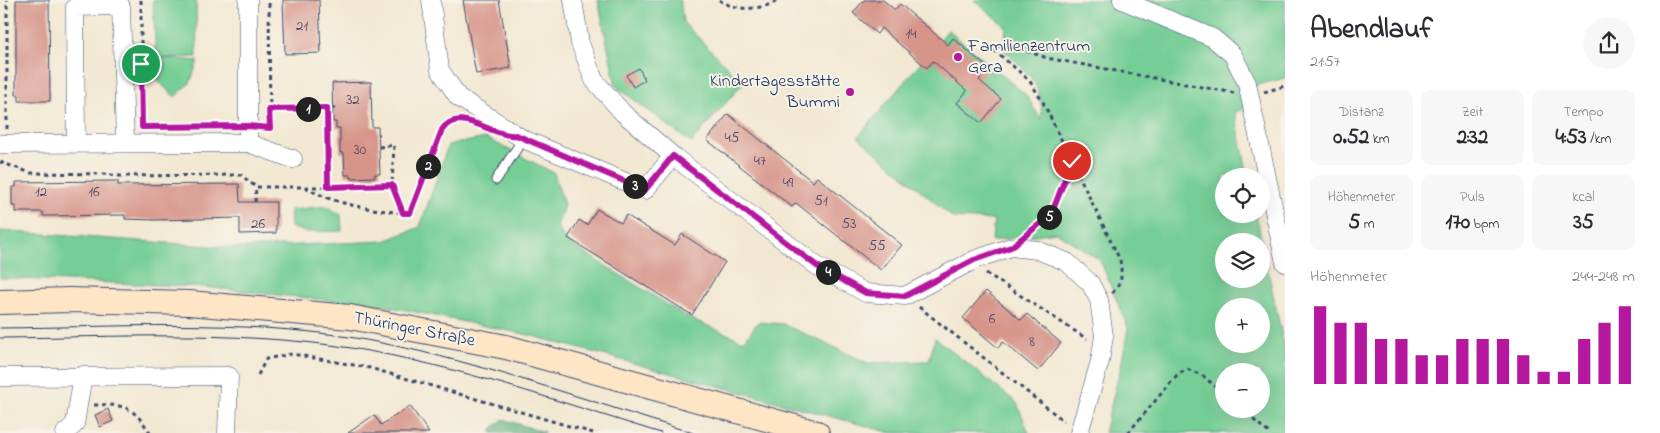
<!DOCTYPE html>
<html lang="de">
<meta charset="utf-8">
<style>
:root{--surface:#fff;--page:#f7f7f7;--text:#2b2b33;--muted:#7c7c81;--accent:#b5179e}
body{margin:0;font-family:"Indie Flower",sans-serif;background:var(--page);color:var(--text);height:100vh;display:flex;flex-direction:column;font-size:19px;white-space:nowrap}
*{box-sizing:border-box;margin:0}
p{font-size:16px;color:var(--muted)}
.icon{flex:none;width:28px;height:28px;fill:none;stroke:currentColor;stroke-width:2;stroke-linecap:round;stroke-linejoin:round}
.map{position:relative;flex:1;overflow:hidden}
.details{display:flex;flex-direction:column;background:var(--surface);width:375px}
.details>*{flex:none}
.fabs{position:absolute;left:1215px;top:168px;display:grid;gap:10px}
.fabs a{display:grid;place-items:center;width:55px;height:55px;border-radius:50%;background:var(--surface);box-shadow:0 5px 20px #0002;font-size:25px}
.pin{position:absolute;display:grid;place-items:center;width:42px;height:42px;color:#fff;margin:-21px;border:2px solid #fff;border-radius:50%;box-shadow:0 1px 5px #0007}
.km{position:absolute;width:25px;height:25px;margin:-12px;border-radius:50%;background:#222;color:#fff;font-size:14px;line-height:25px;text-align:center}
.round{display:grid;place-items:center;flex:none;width:52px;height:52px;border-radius:26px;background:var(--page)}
.head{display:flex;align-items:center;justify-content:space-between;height:85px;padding:0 25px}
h1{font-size:28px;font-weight:800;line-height:38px}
.stats{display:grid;grid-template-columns:repeat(3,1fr);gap:8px;height:85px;padding:5px 25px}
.stats div{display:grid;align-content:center;border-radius:10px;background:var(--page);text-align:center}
.stats b{font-size:21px;font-weight:800}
.stats small{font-size:14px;font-weight:400}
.stats p{font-size:14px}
.chart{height:140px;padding:10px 25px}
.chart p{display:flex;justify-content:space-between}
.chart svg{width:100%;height:90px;margin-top:5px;stroke:var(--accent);stroke-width:6}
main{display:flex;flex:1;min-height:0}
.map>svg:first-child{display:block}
.green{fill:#75ce95;stroke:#487e7a;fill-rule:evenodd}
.forest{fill:#60b17e;stroke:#3e706e}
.building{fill:#d7958a}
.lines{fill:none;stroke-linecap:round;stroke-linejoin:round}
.service-casing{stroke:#3b4b6f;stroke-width:11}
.minor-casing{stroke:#3b4b6f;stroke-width:19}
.secondary-casing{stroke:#3b4b6f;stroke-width:26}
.path{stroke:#3b4b6f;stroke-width:3;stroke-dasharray:4 4;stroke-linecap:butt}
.service{stroke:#fff;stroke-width:9}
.minor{stroke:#fff;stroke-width:18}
.secondary{stroke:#fde5c5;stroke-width:24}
.tram{stroke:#1b2f5e;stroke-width:1}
.route-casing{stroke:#fff;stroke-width:10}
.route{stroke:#b5179e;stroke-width:6}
.poi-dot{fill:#b5179e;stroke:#f7f3e8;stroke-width:2}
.labels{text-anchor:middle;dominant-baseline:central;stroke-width:4;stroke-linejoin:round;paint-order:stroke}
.number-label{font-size:15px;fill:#4a4869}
.poi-label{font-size:18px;fill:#1b2f5e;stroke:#f7f3e8;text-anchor:start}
.street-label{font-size:18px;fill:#1b2f5e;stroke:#f7f3e8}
</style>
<main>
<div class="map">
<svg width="1285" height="433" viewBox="0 0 1285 433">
<rect width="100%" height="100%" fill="#f7f3e8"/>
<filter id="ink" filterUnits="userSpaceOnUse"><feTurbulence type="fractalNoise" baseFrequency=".02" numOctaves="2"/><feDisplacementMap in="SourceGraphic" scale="10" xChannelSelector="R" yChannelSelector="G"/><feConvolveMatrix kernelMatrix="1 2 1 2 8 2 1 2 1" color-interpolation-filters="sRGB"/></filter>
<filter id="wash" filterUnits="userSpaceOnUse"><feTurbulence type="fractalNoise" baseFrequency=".0096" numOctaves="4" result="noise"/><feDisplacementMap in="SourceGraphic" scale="20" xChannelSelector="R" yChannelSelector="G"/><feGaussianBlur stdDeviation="1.12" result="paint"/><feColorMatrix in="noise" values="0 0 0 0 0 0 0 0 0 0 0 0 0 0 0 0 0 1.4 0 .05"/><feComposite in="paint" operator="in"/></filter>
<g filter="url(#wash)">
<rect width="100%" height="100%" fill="#f2e8d2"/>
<g class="green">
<path d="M153,0H196L197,57L162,58L198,61L190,83L175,97L157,80Z"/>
<path d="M598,0H680L683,22L743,83L691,143L616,86Z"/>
<path d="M974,0H1285V78L1242,89L1246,108L1235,112L1248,176H1224V214H1256L1285,351V433H1104L1121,366L1128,328L1100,260L1056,232L992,241L994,220L953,218L858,137L948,30L1026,95L1041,120C1045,85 1026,71 1004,50L1006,27ZM1224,241H1261V279H1224ZM1224,306H1261V344H1224ZM1224,371H1261V409H1224Z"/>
<path d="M486,138L554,173L564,205L557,227L567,242L689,318L744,341L758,322L783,324L868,363L929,361L935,338L1017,403L1029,433H892L529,335L391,307L203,287L0,278V231L238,248L384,241L420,227L448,145Z"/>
<path d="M327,206L341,215L342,231L305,232L291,227L290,210Z"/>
</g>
<path class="forest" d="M503,419L544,432V433H492V429Z"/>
<g id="blocks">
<g class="building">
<path d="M16,0H49L50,101H19V95H16Z"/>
<path d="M283,0H319L321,53L285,54Z"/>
<path d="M463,0H499L511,68L476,74Z"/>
<path d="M864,0H883L895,10L900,4L948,45L953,38L988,68L979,80L1001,99L981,123L957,103L967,91L933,61L927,68L881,28L877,34L853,13Z"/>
<path d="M639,68L645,80L633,87L626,75Z"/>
<path d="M371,82L372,127H378L380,174H375V177L351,178L350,175H345L344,153H340V128H336V122H333L332,83Z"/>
<path d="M728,114L813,182L817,177L902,245L881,270L796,203L792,207L707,140Z"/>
<path d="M118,181V185L239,184L240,202H276V233L240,234V218L154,220L125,219V215L43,216V212H16V206H12V187H16V182Z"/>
<path d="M597,209L621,223L626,215L675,245L682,234L725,262L692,315L568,238L579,220L587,225Z"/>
<path d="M986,291L1021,320L1027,314L1061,343L1038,371L1003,342L998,348L963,318Z"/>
<path d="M410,406L429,433H348L374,415L381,425Z"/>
<path d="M108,409L113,421L100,427L95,415Z"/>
</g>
</g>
</g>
<g filter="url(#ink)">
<use href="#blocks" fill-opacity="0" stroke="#3b4b6f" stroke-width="1"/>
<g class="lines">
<defs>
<path id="service" d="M496,180L523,139"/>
<g id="minor">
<path d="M248,0V143"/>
<path d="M431,0L440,70L458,97L523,139L645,190L673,156"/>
<path d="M573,0L580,43L594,80L623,113L673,156L817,266L866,293L905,296L974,260L1011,247L1037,250L1067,262L1090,283L1099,300L1104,336L1100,361L1079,433"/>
<path d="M1122,0L1213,38L1233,55L1247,83L1285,263"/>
<path d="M76,143L75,7L121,6L125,143"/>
<path d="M0,144L248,143L293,159"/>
<path d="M0,377L229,376L227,433"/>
<path d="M65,433L75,424L83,375"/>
</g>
<path id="secondary" d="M0,302L69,300L189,303L350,317L506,347L817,433"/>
</defs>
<use href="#service" class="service-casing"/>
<use href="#minor" class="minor-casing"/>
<use href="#secondary" class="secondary-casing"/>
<g class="path">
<path d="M141,0V64"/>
<path d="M719,0C738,12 761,10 780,0"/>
<path d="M1264,92L1285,86"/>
<path d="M269,109L335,108"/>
<path d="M327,109L329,187L392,185"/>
<path d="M263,127L270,128L269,0"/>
<path d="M7,129V0"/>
<path d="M379,147L394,145L392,185L403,213H410L442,130L451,122L463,120"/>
<path d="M0,162L31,173L106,174L117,176L241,175L256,187"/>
<path d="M305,187C335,205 369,209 403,213"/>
<path d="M255,202L256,187H329"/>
<path d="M1029,233L1051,215L1072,162"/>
<path d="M986,273L1087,339"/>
<path d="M1112,293C1123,283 1122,274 1120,260L1043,102L1029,80L994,50L1004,43L1047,58L1234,93"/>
<path d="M919,307L1064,421"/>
<path d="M258,375L266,359L292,354L370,368L593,433"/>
<path d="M94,405C124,404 133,406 150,433"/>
<path d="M1241,409L1269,433"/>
<path d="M1128,433L1177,375L1187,369L1202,375L1224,394"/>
</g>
<use href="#service" class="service"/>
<use href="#minor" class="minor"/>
<use href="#secondary" class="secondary"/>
<g class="tram">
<path d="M0,328C115,327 242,319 355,338C470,358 582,399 693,433"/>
<path d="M0,338C116,337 236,330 351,348C456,365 559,402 661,433"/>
</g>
</g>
</g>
<g class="lines" filter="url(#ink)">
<defs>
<path id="route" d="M141,64L142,127L248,126L270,128L269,109L327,108L328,187L392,185L403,213H410L442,130C459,104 493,138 516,135L645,190L673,156L817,266L866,293L905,296L974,260L1011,247L1051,215L1072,161"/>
</defs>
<use href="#route" class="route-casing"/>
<use href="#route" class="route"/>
</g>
<g class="poi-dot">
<circle cx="958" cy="57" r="5"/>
<circle cx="850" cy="92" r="5"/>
</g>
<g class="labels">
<g class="number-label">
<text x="302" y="26">21</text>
<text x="911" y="34">14</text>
<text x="353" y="100">32</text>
<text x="732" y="138">45</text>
<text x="360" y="150">30</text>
<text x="760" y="161">47</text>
<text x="788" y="183">49</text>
<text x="41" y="192">12</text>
<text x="94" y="192">16</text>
<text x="821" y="201">51</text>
<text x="258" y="224">26</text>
<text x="849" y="224">53</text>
<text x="877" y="246">55</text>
<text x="992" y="319">6</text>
<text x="1032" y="342">8</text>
</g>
<g class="poi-label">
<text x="968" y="47">Familienzentrum<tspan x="968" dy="21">Gera</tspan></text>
<text x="840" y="82" text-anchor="end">Kindertagesstätte<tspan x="840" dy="21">Bummi</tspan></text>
</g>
<g class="street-label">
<text transform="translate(414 330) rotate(11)">Thüringer Straße</text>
</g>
</g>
</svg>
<div class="fabs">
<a><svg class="icon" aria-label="locate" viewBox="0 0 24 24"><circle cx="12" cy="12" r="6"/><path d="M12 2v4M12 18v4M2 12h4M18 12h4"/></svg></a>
<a><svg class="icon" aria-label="layers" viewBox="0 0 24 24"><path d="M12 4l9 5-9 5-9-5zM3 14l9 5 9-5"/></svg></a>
<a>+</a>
<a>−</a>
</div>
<div class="pin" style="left:141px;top:64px;background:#1e9e55"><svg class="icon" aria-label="arrive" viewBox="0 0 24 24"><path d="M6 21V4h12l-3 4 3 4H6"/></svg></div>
<div class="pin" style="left:1072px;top:161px;background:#d93025"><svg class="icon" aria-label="check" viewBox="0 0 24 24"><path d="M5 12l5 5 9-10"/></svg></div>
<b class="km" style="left:308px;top:109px">1</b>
<b class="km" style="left:428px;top:166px">2</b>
<b class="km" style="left:635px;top:186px">3</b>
<b class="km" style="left:828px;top:272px">4</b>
<b class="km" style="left:1049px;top:217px">5</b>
</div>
<section class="details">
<div class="head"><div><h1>Abendlauf</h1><p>21:57</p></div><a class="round"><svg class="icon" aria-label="share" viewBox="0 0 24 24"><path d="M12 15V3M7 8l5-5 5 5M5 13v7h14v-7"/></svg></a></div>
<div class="stats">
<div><p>Distanz</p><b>0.52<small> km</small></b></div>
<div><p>Zeit</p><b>2:32</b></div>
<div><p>Tempo</p><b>4:53<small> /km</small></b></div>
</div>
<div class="stats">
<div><p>Höhenmeter</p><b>5<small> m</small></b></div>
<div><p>Puls</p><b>170<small> bpm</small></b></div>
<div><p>kcal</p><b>35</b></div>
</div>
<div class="chart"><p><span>Höhenmeter</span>244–248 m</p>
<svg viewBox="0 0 160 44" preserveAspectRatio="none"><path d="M5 44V6M15 44V14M25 44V14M35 44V22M45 44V22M55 44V30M65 44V30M75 44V22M85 44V22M95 44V22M105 44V30M115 44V38M125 44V38M135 44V22M145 44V14M155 44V6"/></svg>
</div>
</section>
</main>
